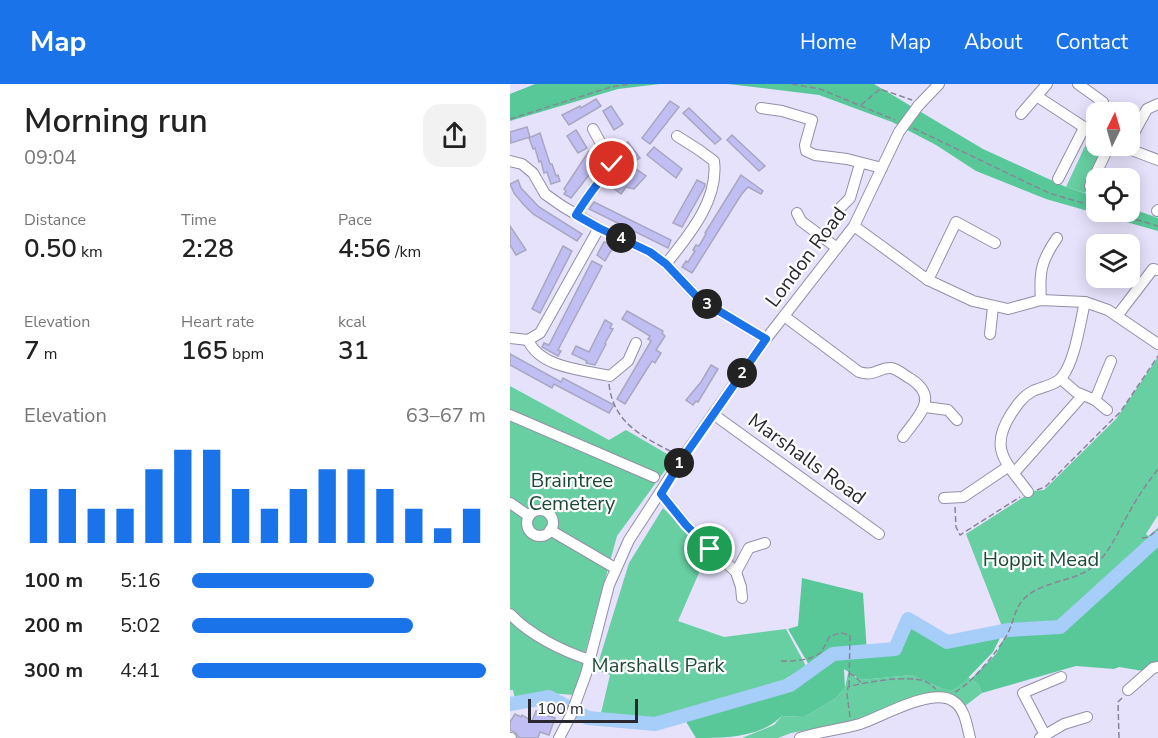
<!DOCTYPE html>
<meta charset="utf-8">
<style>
:root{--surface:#fff;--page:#f2f2f2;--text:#222;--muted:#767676;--accent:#1a73e8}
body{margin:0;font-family:"Nunito Sans",sans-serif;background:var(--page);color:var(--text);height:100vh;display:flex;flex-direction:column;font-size:22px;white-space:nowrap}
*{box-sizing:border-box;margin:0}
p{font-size:20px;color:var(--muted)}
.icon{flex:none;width:33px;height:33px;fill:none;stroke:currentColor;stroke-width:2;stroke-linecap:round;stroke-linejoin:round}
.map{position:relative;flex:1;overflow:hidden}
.drawer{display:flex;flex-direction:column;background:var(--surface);width:510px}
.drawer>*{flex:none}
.needle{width:39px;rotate:5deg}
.tools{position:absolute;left:576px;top:18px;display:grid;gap:12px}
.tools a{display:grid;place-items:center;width:54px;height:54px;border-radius:12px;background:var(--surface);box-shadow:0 3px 15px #0003;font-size:30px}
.scale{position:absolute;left:18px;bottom:15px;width:110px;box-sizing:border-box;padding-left:6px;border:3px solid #2a2731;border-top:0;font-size:16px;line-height:21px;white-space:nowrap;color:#2a2731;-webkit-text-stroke:4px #fff;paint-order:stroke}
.pin{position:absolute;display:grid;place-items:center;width:51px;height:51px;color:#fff;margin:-26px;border:3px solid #fff;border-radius:50%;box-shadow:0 2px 6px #0007}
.km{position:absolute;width:30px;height:30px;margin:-15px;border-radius:50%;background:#222;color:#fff;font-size:16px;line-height:30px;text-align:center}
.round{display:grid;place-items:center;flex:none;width:63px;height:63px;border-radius:18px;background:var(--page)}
.head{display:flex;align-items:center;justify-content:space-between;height:102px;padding:0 24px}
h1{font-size:33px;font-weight:600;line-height:45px}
.figures{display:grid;grid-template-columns:repeat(3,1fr);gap:9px;height:102px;padding:6px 24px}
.figures div{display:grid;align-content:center}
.figures b{font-size:26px;font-weight:600}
.figures small{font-size:16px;font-weight:400}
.figures p{font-size:16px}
.chart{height:168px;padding:12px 24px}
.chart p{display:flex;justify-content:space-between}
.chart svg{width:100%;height:108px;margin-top:6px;stroke:var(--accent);stroke-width:6}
ul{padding:0 24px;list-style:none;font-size:20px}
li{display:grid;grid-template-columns:96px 72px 1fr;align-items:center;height:45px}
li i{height:15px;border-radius:8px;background:var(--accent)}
header{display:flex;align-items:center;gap:36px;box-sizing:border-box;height:84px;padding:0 30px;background:var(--accent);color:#fff}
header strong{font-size:28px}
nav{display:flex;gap:33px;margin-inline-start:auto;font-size:21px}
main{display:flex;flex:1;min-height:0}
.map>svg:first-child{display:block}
.green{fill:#67cfa2}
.forest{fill:#58c899}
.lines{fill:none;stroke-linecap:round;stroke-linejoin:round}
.river{stroke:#a7cdf9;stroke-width:14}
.building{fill:#c1bef4;stroke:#a8a7c0;stroke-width:1.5}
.minor-casing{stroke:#948fa7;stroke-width:12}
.path{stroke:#898598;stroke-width:1.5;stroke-dasharray:6 3;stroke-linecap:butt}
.minor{stroke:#fff;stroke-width:10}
.minor-bridge-casing{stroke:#948fa7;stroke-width:12;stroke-linecap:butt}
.minor-bridge{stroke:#fff;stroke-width:10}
.route-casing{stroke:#fff;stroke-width:12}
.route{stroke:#1a73e8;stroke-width:8}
.labels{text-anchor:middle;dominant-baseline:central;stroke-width:4.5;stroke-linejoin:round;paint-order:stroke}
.street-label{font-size:20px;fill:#2a2731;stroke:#fff}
.park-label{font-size:20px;fill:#1c4a37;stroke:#fff}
</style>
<header>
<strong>Map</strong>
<nav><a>Home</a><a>Map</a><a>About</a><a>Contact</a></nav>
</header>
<main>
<section class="drawer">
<div class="head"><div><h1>Morning run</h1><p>09:04</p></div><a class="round"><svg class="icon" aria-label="share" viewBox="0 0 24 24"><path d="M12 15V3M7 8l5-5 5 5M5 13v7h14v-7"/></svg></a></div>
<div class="figures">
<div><p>Distance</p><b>0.50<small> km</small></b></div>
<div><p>Time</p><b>2:28</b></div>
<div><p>Pace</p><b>4:56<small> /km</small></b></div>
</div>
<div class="figures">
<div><p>Elevation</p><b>7<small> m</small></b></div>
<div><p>Heart rate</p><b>165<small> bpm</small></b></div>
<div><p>kcal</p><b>31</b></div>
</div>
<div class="chart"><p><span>Elevation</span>63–67 m</p>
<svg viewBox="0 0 160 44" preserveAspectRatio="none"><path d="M5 44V22M15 44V22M25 44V30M35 44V30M45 44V14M55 44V6M65 44V6M75 44V22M85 44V30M95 44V22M105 44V14M115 44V14M125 44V22M135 44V30M145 44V38M155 44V30"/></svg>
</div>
<ul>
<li><b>100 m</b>5:16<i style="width:62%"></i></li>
<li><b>200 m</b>5:02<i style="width:75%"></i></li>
<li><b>300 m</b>4:41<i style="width:100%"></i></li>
</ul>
</section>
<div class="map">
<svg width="648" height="654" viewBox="0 0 648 654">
<rect width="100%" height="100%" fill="#e7e2fc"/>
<g class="green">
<path d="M586,55V62H591L593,71L575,109L556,103L576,60L580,56Z"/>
<path d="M648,273V431L636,450L638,452L648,444V447L627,465L550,543L493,545L456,450L523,407L534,406L606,335Z"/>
<path d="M0,302L99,356L116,346L164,374L107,452L75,569C55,565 13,539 0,523Z"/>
<path d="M153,424L198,468L168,537L214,553L276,545L296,582L272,597L145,634L91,629L100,591L86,586L119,479Z"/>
<path d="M0,533L75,573L64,611L37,609L5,615L3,606H0Z"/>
<path d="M338,589L351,596L401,591L433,605H442L458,593L469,601L472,609L455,622L442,613L342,638L281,649L268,654H232L264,641L272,632L294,633L326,614L335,604Z"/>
</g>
<g class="forest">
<path d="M25,0H150L108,5L0,37V10Z"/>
<path d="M218,0H364L473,65L556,103L586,113V128H620V124L648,134V147L536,115L466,87L426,61L382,38L309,11Z"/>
<path d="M648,457V579L633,587L609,583L604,585L566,582L472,609L469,601L461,595L486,570L496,550L551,546Z"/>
<path d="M292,494L353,509L357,569L387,566L399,538L438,561L492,550L483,568L454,598L442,606L433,605L401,591L351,596L334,585L335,604L326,614L294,633L272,632C249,654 217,654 186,654L175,636L281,603L303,588L278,545L288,542Z"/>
</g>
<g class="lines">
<path class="river" d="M0,620L39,613L78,634L145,640L280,601L323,570L385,565L398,535L437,558L498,546L550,543L648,454"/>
</g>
<g class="building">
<path d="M86,15L91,22L59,41L52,31L70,22L71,24Z"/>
<path d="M160,17L169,23L140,60L132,54Z"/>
<path d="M101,22L113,40L104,46L93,27Z"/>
<path d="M179,24L211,55L205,60L173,29Z"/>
<path d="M17,43L20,53L1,59L0,48Z"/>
<path d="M66,46L77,64L68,69L57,52Z"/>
<path d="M30,49L40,80H42L46,92L48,91L50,97L41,100L37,88L34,89L31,77L29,78L25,64L23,65L19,54Z"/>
<path d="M222,51L255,82L249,87L217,56Z"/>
<path d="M118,58L130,74L121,79L109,63Z"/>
<path d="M144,63L172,85L166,94L137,71Z"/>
<path d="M79,67L90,77L61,114L54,110L56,107L54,105Z"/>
<path d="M123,83L136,92L124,105L116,103L111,110L98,100L103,95L110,100Z"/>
<path d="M231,91L253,107L251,110L238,103L231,111L182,189L172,183L176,177L178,178L185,167L183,166L186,161L189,162L196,150L195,149Z"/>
<path d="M8,96L11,104L29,123L72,150L67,157L23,130L13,120L4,109L0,100Z"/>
<path d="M187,96L195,100V102L172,143L163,139Z"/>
<path d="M84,118L161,156L158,164L79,125Z"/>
<path d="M0,142L16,166L6,171L0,161Z"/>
<path d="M98,157L105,160L95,177L87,171L94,158L97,159Z"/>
<path d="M53,162L62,167L30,229L22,225Z"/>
<path d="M82,177L92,182L51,260L48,266L51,267L48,272L32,263L34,259L39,261Z"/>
<path d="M117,227L153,247L152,249L155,252L146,266L151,269L145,279L142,277L115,320L107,315L141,257L138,255L140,252L112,235Z"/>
<path d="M95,236L102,240L100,244L103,245L95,259L96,260L85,281L76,279L77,277L62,270L66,262L79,268Z"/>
<path d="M0,270L51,298L53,294L104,321L99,329L44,300L42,304L0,281Z"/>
<path d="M201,281L208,285L188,318L186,317L183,321L176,316L191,298Z"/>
<path d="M26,627L45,634L39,651L30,648L28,654H9L5,648L0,646V638L5,630L11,633L12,631L22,637Z"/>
</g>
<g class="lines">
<defs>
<g id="minor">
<path d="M568,0L593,18"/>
<path d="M528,13L586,51"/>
<path d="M408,22L429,0"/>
<path d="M251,24L272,27L302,36L295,61L296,67L305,71L337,75L372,84"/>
<path d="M511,30L537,0"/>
<path d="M620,56L637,25L648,20"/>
<path d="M611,62L648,76"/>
<path d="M0,77L12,80L23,89L35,110L52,122L89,144L140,168L156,180L189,215L256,255"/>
<path d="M548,95L574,44"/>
<path d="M580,102L599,62"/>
<path d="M331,123L340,114L350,80"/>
<path d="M647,127L648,126"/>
<path d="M287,129L291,137L327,164"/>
<path d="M66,131C77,112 90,97 102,80L83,45"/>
<path d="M344,142L418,196L463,217L498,225L531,216L575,218L598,226L648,260"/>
<path d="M156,180C179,151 209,116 204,77L189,66L167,52"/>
<path d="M418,196L446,138L485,159"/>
<path d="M531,216C529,188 531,177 547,154"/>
<path d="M274,232L349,288C366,293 369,283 381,284C388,285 395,292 401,295C430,314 408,332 393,353"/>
<path d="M607,232L643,185L648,186"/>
<path d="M480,250L483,223"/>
<path d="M0,254L18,256L30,249L89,144"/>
<path d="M18,256C30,284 73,286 100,292L118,277L126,259"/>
<path d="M551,295L566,308L585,316L597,326"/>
<path d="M585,316L601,277"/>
<path d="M415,323L438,326L447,336"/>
<path d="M203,330L369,450"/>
<path d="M0,331L144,393"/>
<path d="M504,389L572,312"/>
<path d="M518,408C497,379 478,366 501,330C507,321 513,312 523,307C531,303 546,301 552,293C565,277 570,239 575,218"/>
<path d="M151,410L176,441L226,488L231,503L232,514"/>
<path d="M434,414L453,413L499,382"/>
<path d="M0,419L19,432"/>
<circle cx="30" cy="439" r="13"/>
<path d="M40,446L105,484"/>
<path d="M226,488L239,464L255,459"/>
<path d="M0,530C20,551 52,567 80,576"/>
<path d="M618,606L643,584L648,583"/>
<path d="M535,651L513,609L551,593"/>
<path d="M0,654H1"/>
<path d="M49,654L61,631L76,590L99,501L119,456L173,373L256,255L344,142L389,48"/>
<path d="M290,654C310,647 330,646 350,640C371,633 422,603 443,617C455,624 457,642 460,654"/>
<path d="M530,654L554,640L577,633"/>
</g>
</defs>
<use href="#minor" class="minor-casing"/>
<g class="path">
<path d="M282,0L310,5L385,36"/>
<path d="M351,21L370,5L402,16"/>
<path d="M0,35L101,3L120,0"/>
<path d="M403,44L539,109L586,123"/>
<path d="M577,110L586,119"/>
<path d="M600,128L648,142"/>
<path d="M99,300C103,339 133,353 164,369"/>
<path d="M527,406L535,403L611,327L648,272"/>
<path d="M445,423L446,443L450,451L510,413"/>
<path d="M632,454L639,453L648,445"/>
<path d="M271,577C283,577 300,577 310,569C314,565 317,557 320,552L331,549L340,551L339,603"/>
<path d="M339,589L346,593L351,599"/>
<path d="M445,608C461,600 488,567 497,551C503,540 504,527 512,517C531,495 564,500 585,481C601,467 609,445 620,427C628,412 638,398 648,385"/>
<path d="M340,633L337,610L338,603C353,598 400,591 414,597C418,598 422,602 426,605"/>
<path d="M609,654L608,618L612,614"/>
</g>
<use href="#minor" class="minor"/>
<defs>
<path id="minor-bridge" d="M389,48L408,22"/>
</defs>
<use href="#minor-bridge" class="minor-bridge-casing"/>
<use href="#minor-bridge" class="minor-bridge"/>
</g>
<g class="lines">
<defs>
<path id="route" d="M102,80C90,97 77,112 66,131L89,144L140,168L156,180L189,215L256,255L173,374L151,410L176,441L200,465"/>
</defs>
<use href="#route" class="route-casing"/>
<use href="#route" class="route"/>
</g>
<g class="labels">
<g class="street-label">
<text transform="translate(296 173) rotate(-53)">London Road</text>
<text transform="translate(297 375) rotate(36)">Marshalls Road</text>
</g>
<g class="park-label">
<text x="62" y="396">Braintree<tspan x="62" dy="23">Cemetery</tspan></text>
<text x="531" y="475">Hoppit Mead</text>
<text x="148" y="581">Marshalls Park</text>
</g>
</g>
</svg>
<div class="tools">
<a><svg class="needle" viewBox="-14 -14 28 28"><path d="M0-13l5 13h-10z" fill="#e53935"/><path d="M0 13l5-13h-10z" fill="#767676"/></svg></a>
<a><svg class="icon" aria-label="locate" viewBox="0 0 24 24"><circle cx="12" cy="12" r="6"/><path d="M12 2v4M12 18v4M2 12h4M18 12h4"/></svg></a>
<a><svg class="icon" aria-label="layers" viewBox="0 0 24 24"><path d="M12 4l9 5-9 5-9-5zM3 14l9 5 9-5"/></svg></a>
</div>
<div class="scale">100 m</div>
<div class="pin" style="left:200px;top:465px;background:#1e9e55"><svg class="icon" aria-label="arrive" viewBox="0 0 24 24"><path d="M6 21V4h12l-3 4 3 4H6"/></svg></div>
<div class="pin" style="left:102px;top:80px;background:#d93025"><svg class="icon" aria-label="check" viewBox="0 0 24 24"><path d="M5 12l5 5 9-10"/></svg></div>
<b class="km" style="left:169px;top:379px">1</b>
<b class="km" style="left:232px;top:289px">2</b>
<b class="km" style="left:197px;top:220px">3</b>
<b class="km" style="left:111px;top:154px">4</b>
</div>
</main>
